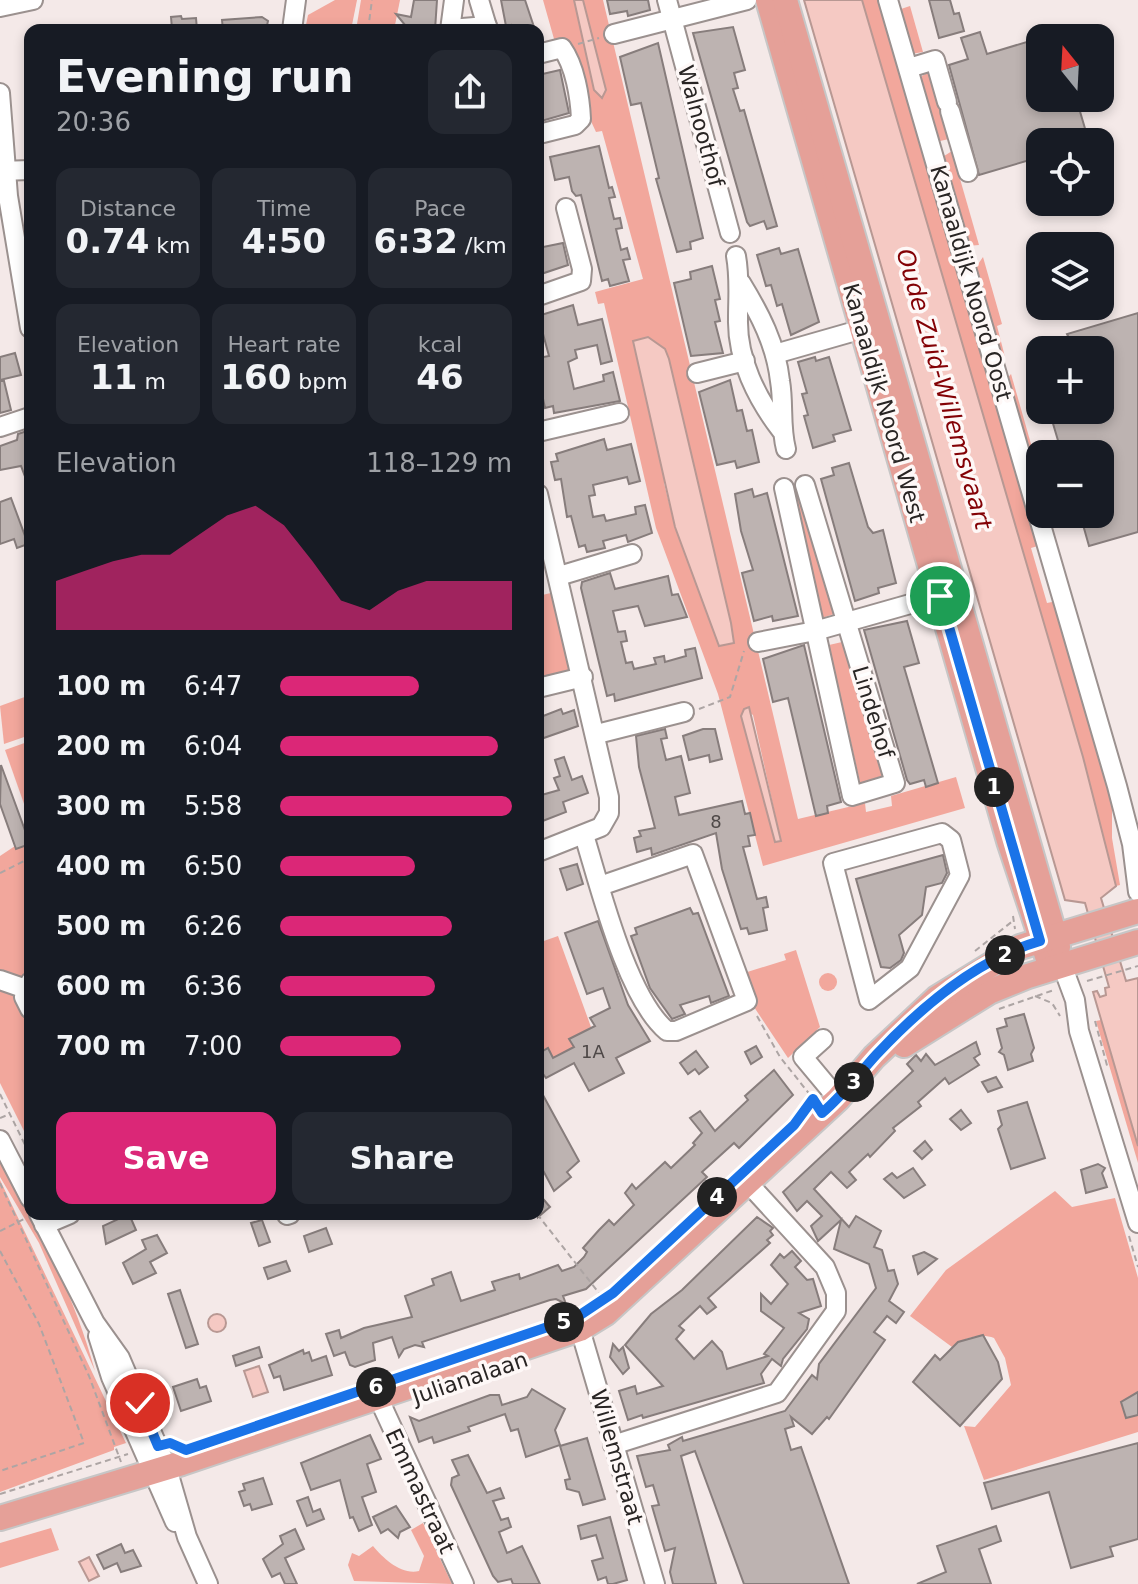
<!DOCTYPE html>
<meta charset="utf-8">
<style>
:root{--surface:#171b24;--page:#242831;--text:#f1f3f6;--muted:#9ea1a6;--accent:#db2777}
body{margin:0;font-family:"DejaVu Sans",sans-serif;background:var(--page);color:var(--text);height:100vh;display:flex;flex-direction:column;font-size:30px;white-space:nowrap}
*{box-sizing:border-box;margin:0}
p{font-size:26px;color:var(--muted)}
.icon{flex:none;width:44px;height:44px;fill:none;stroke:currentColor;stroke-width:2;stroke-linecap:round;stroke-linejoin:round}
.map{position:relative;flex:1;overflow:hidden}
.sheet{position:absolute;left:24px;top:24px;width:520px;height:1196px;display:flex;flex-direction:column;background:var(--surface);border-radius:16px;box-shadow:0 4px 12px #0003}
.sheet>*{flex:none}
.needle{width:52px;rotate:342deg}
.tools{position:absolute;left:1026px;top:24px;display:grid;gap:16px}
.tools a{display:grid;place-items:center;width:88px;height:88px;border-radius:16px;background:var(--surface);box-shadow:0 4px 12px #0003;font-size:40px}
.pin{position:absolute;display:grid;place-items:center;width:68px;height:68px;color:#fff;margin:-34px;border:4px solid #fff;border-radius:50%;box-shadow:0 2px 8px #0007}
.km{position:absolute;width:40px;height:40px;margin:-20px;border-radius:50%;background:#222;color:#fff;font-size:22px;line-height:40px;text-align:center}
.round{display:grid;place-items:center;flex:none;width:84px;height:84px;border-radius:16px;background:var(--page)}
.summary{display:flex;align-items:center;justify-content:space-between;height:136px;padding:0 32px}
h1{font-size:44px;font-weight:700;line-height:60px}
.stats{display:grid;grid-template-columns:repeat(3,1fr);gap:12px;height:136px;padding:8px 32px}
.stats div{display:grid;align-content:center;border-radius:16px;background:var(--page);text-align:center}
.stats b{font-size:34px;font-weight:700}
.stats small{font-size:22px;font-weight:400}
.stats p{font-size:22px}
.chart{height:224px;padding:16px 32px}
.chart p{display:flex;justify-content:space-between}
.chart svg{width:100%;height:144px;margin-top:8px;fill:var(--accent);opacity:.7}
.action{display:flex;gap:16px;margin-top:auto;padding:16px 32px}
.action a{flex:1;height:92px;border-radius:16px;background:var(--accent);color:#fff;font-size:32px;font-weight:700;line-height:92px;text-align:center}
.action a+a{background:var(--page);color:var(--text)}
ul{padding:0 32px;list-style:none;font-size:26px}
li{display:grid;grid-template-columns:128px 96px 1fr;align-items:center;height:60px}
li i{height:20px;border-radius:10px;background:var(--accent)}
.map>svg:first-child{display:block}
.green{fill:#f2a79c;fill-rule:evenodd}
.water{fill:#f5c9c3;stroke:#b89893;stroke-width:2}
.building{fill:#bdb3b1;stroke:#877d7c;stroke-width:2}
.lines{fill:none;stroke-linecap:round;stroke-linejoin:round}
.minor-casing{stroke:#9b918f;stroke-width:22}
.major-casing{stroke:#c7c6c6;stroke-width:28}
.path{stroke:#ada5a4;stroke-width:2;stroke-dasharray:6 4;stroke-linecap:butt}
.minor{stroke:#fff;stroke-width:18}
.major{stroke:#e5a098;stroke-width:24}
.route-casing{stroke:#fff;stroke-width:16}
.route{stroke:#1a73e8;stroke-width:10}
.labels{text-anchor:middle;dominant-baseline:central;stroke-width:7;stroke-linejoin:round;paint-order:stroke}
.number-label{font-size:18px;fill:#4e4847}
.street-label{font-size:22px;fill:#292524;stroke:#fef8f7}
.water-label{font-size:24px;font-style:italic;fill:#830105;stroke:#fef8f7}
</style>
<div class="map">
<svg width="1138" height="1584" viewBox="0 0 1138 1584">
<rect width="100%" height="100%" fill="#f4e9e8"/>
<g class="green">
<path d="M335,0H357L351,30H305L308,15Z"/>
<path d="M361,0H400L394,30H356Z"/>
<path d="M543,0H574L585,51L599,64L583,0H603L798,819L865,803L866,812L892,806L891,796L956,777L965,808L763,866L718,694L656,528L604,303L598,304L595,292L643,279L602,131L596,132L556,46ZM669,359L731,623L734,643L719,646L675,527L664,483ZM744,709L753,715L781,841L741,716Z"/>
<path d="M862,0H882L1041,545L1031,548L1047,603L1057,601L1112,799V838L1120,885L1116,886L1083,757Z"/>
<path d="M910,6L923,52L911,54L898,10Z"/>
<path d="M929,71L949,139L940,141L935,139L918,79Z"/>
<path d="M952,151L979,245L967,246L941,158Z"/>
<path d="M983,257L1002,324L997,326L1005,357L998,353L974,270Z"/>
<path d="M1011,374L1035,458H1028L1006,380Z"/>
<path d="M798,487L834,614L822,618L794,489Z"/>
<path d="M555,592L576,675L538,687V596Z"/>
<path d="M842,642L882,776L860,783L829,645Z"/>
<path d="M30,695V735L4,744L0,706Z"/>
<path d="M30,741V817L29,818L5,750Z"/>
<path d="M30,836V977L0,975V856Z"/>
<path d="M558,936L591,1027L570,1039L574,1047L553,1058L548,1049L538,1052V943Z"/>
<path d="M796,950L820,1027L788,1058L754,1007L744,973L786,960L784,954Z"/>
<circle cx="828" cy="982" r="9"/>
<path d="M0,987L14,994L30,1011V1143L0,1083Z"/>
<path d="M1101,1020L1138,1146V1163L1096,1021Z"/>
<path d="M0,1158C39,1230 73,1291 95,1371L39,1243L0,1177Z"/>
<path d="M0,1180L126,1443L114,1447V1450L0,1492Z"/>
<path d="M1055,1191L1072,1207L1115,1198L1138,1278V1432L984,1480L964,1426L975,1427L1011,1385L1005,1358L994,1338C981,1333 962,1338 952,1347L910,1316L946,1270Z"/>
<path d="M423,1523L452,1584L354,1581L348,1565L352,1553L359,1556L373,1546C384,1559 401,1575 419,1571L424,1556L411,1530Z"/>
<path d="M51,1528L59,1550L0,1568V1543Z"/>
</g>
<g class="water">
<path d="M574,0H583L606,90L602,98L594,90Z"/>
<path d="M804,0H862L1083,757L1116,886L1101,898L1126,981L1138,978V1146L1093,992L1097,991L1100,997L1106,995L1105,988L1109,987L1085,903L1065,900Z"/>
<path d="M648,337L665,349L669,359L731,623L734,643L719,646L675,527L633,341Z"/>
<path d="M749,707L781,841L775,842L741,716L744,709Z"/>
<circle cx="217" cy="1323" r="9"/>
<path d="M259,1366L268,1392L253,1397L244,1371Z"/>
<path d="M89,1557L99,1576L89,1581L79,1562Z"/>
</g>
<g class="building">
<path d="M414,0H437L435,30H409L396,14L411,17Z"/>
<path d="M501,0H525L535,30H512L511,25L506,26Z"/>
<path d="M607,0H648L650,10L628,16L627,11L610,14Z"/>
<path d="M929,0H950L954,14L959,13L964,31L939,38Z"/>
<path d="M181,16L182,19L196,18L197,30L172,29L171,17Z"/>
<path d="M262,17L268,21L266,30H223L222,20Z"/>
<path d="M733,27L745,70L734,73L738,88L733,89L740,111L744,110L777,226L767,229L764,221L750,226L747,222L693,33Z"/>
<path d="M980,32L987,54L1040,38V98H1076L1089,142H1040V157L979,175L949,65L968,59L961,38Z"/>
<path d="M658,43L703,238L690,242L691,249L677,252L656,179L659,178L641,103L631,105L620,57Z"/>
<path d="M560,70L569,113L538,122V75Z"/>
<path d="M599,146L609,188L612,187L615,197L609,198L614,219L620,218L622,228L616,229L621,250L627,248L630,259L623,260L629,281L610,286L608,279L602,281L581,195L576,196L572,191L569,177L555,180L550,157Z"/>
<path d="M563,243L568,265L538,275V248Z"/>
<path d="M779,248L781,254L798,249L819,322L791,335L782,304L777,306L771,285L766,286L757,255Z"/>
<path d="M712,266L720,299L715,300L720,321L715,322L723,353L691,356L674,283L691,279L690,272Z"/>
<path d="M573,305L578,325L602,319L612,361L601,364L597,345L575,350L577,358L568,362L574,389L604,381L603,375L613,372L620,401L554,413L553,406L545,408L538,376V358L549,356L543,334L538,335V316Z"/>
<path d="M1138,313V532L1089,546L1080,514H1100V454H1062L1049,410H1100V350H1054L1059,341L1069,338L1067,334Z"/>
<path d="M15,353L21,375L0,380V357Z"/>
<path d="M815,357L816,361L829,357L851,430L833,435L835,441L813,448L804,416L808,415L802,394L807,393L798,362Z"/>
<path d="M730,380L737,411L742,410L747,431L752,430L759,462L737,468L735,461L717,465L699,392Z"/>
<path d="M0,381H4L11,410L0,413Z"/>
<path d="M30,430V487H29L21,466L0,470V446L17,440L18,434Z"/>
<path d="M604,439L607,450L631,444L640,481L629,484L627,477L593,485L595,495L589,496L593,517L604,515L606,521L636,514L635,507L645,505L652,533L628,542L626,535L603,541L605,548L587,552L585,545L579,547L571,516L567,517L561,479L555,480L551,462L558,461L556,454Z"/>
<path d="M849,463L868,527L873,533L883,530L896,583L878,588L879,593L855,601L821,479L834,475L832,468Z"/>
<path d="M752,489L754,497L767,493L798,616L773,621L772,616L754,621L742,573L753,570L741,531L735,494Z"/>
<path d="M11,498L28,544L17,548L14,539L0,544V502Z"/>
<path d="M610,573L615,589L668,576L672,595L678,594L687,617L645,626L638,606L613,611L618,632L625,631L627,641L621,642L626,663L632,662L634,669L656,664L654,658L664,656L665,662L686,656L685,650L695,648L702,678L615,701L614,694L607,696L581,588L582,582Z"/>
<path d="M907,621L919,663L904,667L938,783L926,787L924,780L910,784L907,780L864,630Z"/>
<path d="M804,645L841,802L827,806L828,813L816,816L788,698L773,702L763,659Z"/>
<path d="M561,709L563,714L574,710L578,726L538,740V718Z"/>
<path d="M665,729L667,738L661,739L666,760L681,756L690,793L675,797L679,815L742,801L745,814L750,813L755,835L748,836L750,846L743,847L757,899L766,897L768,907L763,908L767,930L749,934L747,928L741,929L722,869L716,833L652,855L651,848L637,852L634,838L641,836L639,831L655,828L639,767L636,736Z"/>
<path d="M703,729H715L722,759L710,762L709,755L689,760L683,736Z"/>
<path d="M564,757L572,780L582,776L588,793L563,802L566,812L540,822L538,796L559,790L554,778L560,776L555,760Z"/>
<path d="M1,765L30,844L16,849L0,804Z"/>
<path d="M943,855L947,873L942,883L926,887L922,915L899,935L904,953L901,960L890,968L881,967L856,879Z"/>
<path d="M577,864L583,884L567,890L560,869Z"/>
<path d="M690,908L693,914L698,913L729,996L711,1003L709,996L680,1005L685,1014L672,1019L650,988L631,936L637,934L635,928Z"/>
<path d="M598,921L628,1005L650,1041L616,1058L624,1073L589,1091L574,1063L546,1078L538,1067V1054L548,1048L553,1058L574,1047L569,1039L595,1026L590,1018L610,1008L603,988L587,994L565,933Z"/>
<path d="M1024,1014L1034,1048L1031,1054L1033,1061L1008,1070L1004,1055L999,1052L1002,1048L997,1029L1007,1026L1005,1019Z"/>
<path d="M976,1042L980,1054L974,1058L979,1065L949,1084L945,1078L918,1102L921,1106L893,1128L895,1131L870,1157L868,1154L849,1172L856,1180L847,1188L831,1172L814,1189L849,1227L856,1216L881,1231L874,1247L882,1250L888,1271L894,1270L898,1284L889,1301L904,1312L896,1323L887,1316L874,1332L885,1340L829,1419L827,1417L812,1434L791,1417L794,1426L785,1429L791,1450L801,1447L849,1584H744L695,1451L681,1456L716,1584H673L670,1572L675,1548L665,1551L652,1506L659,1505L653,1485L646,1487L637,1456L670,1450L668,1445L682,1437L683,1441L785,1411L812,1375L817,1379L819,1364L876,1288L869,1264L834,1249L841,1220L818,1241L811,1226L822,1216L807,1201L797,1211L783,1192L913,1071L907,1064L916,1055L921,1061L926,1054L935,1065Z"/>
<path d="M756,1046L762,1057L751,1064L745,1052Z"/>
<path d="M696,1051L708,1067L699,1074L695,1069L688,1074L680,1063Z"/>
<path d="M774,1070L793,1095L739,1148L734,1143L702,1172L707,1177L586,1289L563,1296L566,1304L556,1299L550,1300L422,1342L424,1347L415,1345L404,1349L399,1357L392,1337L373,1343L375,1360L355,1367L350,1365L345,1352L334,1356L326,1334L339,1330L341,1338L364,1328L412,1317L405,1296L434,1285L432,1279L451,1272L461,1301L495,1290L492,1282L519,1274L520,1279L558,1265L562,1271L574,1267L584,1257L587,1252L583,1248L599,1230L609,1220L614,1225L634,1205L625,1193L632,1184L636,1189L665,1162L671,1168L695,1145L693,1143L702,1133L690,1118L700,1111L715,1131L748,1100L745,1096Z"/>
<path d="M996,1077L1002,1087L988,1092L982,1082Z"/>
<path d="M538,1086L579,1161L567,1172L571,1177L554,1191L538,1161Z"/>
<path d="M1027,1102L1045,1158L1011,1169L998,1129L1002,1125L998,1111Z"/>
<path d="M961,1110L971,1123L961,1130L950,1119Z"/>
<path d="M925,1141L932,1150L922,1159L914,1151Z"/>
<path d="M1098,1164L1105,1168L1102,1173L1107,1187L1086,1193L1081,1170Z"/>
<path d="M913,1168L925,1185L904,1198L884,1179L892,1173L897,1178Z"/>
<path d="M538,1193L550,1207L538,1217Z"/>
<path d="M129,1214L136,1230L106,1244L103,1226Z"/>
<path d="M757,1217L773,1228L770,1231L773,1235L767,1240L770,1243L708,1298L716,1307L707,1314L700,1306L679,1326L684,1330L676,1339L694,1359L712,1341L722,1352L727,1369L768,1356L764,1354L784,1328L761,1311V1294L771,1304L788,1284L771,1265L780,1254L784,1258L792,1251L801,1261L795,1267L807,1280L813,1279L819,1299L821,1306L799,1313L809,1319L807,1329L783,1359L781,1366L772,1359L761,1374L764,1383L643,1418L642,1415L628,1420L619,1391L635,1386L637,1394L663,1386L625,1345L651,1314L682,1290Z"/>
<path d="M262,1220L270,1242L259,1246L251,1223Z"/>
<path d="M326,1228L332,1244L309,1252L304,1236Z"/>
<path d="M157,1235L167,1253L150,1262L156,1273L133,1284L123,1263L146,1249L142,1240Z"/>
<path d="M924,1252L937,1259L918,1274L913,1256Z"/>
<path d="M286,1261L290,1271L268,1279L264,1268Z"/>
<path d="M180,1290L198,1344L186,1348L168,1294Z"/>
<path d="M983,1335L998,1362L1002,1379L960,1426L913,1382L935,1355L940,1360L958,1342Z"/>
<path d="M613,1344L619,1351L623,1347L629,1368L623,1374L610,1357Z"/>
<path d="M259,1347L262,1357L236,1366L233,1356Z"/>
<path d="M303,1350L304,1354L309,1352L312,1361L326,1356L332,1375L284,1390L280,1376L274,1378L269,1365Z"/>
<path d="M197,1379L200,1388L206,1386L211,1401L181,1411L173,1387Z"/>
<path d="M532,1389L565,1409L555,1430L560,1445L526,1457L518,1429L511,1431L505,1414L468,1427L470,1431L434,1443L432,1437L419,1442L410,1417L419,1421L490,1395H499L502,1405L527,1397Z"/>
<path d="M1138,1392V1415L1126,1418L1121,1402Z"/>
<path d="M370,1435L381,1459L367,1464L376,1492L362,1497L372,1525L359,1531L353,1517L350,1518L340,1480L311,1490L301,1463Z"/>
<path d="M587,1438L605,1499L583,1505L579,1492L567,1489L565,1480L570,1479L560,1446Z"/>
<path d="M1138,1443V1539L1110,1547L1113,1556L1071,1568L1049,1492L992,1509L984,1483Z"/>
<path d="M468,1455L487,1493L500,1488L504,1498L493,1501L501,1520L508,1518L511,1527L499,1532L507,1553L522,1546L540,1584H513L511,1579L498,1582L493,1576L451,1485L452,1478L459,1475L452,1460Z"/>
<path d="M263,1478L272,1504L252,1510L250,1504L244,1506L239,1492L245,1490L243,1484Z"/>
<path d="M308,1497L313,1512L320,1509L324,1519L307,1526L297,1501Z"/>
<path d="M396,1506L410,1527L400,1532L398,1538L388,1529L381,1533L373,1517Z"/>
<path d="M610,1517L627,1580L613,1584H608L606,1577L598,1580L592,1561L603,1558L596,1535L581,1539L578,1526Z"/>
<path d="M996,1526L1001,1541L979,1549L991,1584H917L946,1572L937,1546Z"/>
<path d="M295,1529L304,1549L285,1558L297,1584H285L280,1573L272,1577L263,1559L283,1544L280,1536Z"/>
<path d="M121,1544L125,1553L133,1550L141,1566L121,1572L117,1563L104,1569L97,1555Z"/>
</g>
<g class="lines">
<defs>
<g id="minor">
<path d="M479,0L488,30"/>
<path d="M667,0L730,233"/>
<path d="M888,0L1117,786L1132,844L1138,892"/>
<path d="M0,7L33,0"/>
<path d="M450,29L487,26"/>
<path d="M292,30L296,0"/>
<path d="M450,30L454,0"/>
<path d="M614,34L747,0"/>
<path d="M538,54L562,48C575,66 580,97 581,119L575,125L543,133"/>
<path d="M909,68L935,60L947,102"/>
<path d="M0,93L8,196L30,328"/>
<path d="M950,111L968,172"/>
<path d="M0,171L30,170"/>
<path d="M736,256C740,278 738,296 738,319C737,359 757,399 781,430"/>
<path d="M741,283C760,314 776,345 780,381C784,404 780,426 786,449"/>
<path d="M538,296L581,281L582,269L566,208"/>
<path d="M775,354L873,326"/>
<path d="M697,373L745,361"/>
<path d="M0,427L30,417"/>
<path d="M538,432L619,413"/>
<path d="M784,488L852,796L895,783L805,485"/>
<path d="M538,494L609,797V813L601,827L538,852"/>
<path d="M559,576L632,554"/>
<path d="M758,642L815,631L949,593"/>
<path d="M538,688L583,677"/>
<path d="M597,734L684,712"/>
<path d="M942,833L951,840L960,875L910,968L869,1000L833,863Z"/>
<path d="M584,835C600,887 627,998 667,1031H676L747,1001L693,854L600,886"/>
<path d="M1062,965L1075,1000L1079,1031L1138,1223"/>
<path d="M0,980L26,989"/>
<path d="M30,982L24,997L30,1009"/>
<path d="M823,1039L803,1057L838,1099"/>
<path d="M0,1140L30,1198"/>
<path d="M39,1214L95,1323L120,1358L167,1468L187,1537L208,1584"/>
<path d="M287,1215L290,1214"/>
<path d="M44,1225L70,1214"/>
<path d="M580,1329L655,1584"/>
<path d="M98,1336L111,1377L175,1522"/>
<path d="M378,1397L464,1584"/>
<path d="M613,1445L777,1393L836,1311V1293L825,1267L747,1182"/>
</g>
<g id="major">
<path d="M768,0L1009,841L1051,968"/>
<path d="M785,0L1058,947"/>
<path d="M904,1045L989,992L1028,976L1138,942"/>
<path d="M0,1518L182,1463L580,1329L606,1313L838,1099L874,1057L937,998L1020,947L1138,911"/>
</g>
</defs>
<use href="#minor" class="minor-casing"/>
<use href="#major" class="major-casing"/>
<g class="path">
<path d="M368,30L372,0"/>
<path d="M578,44L599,38"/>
<path d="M699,709L730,697L744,651"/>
<path d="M0,873L30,858"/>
<path d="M1013,916L1015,929"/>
<path d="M975,951L1014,920"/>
<path d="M1087,981L1138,966"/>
<path d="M1035,996L1052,1003L1060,1016"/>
<path d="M999,1009L1054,990"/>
<path d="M757,1016L780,1057L811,1096"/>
<path d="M1095,1021L1108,1069"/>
<path d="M0,1094L30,1155"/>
<path d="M0,1118L10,1114"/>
<path d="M0,1183L89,1376L121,1462"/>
<path d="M537,1214L599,1293"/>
<path d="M0,1231L24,1219"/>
<path d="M1129,1236L1138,1267"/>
<path d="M0,1251L39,1324L84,1443L0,1471"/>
<path d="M0,1494L128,1454"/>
</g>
<use href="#minor" class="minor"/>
<use href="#major" class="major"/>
</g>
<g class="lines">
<defs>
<path id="route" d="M140,1403L158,1446L170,1443L186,1450L577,1317L613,1293L794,1125L813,1099L822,1113C843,1095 858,1075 876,1055C920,1008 978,959 1040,941L940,596"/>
</defs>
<use href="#route" class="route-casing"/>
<use href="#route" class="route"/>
</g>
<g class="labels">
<g class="number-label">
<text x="716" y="821">8</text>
<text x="593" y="1051">1A</text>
</g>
<g class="street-label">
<text transform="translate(701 126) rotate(75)">Walnoothof</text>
<text transform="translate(971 283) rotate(74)">Kanaaldijk Noord Oost</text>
<text transform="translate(884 403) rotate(74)">Kanaaldijk Noord West</text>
<text transform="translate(873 712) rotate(73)">Lindehof</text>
<text transform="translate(470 1378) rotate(-19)">Julianalaan</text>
<text transform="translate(617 1457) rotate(74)">Willemstraat</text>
<text transform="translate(420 1491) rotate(65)">Emmastraat</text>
</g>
<g class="water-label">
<text transform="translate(944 389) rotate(74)">Oude Zuid-Willemsvaart</text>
</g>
</g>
</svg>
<div class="tools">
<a><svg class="needle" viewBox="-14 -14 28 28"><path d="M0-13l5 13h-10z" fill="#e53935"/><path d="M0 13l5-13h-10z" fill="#9ea1a6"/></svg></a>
<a><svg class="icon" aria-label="locate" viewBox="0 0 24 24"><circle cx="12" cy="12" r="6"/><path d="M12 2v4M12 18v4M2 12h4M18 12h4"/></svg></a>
<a><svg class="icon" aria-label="layers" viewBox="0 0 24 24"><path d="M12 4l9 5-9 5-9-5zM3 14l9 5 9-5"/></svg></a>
<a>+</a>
<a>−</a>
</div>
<div class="pin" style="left:940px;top:596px;background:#1e9e55"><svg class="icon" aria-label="arrive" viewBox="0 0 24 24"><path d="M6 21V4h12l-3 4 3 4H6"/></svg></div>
<div class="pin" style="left:140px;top:1403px;background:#d93025"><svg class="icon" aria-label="check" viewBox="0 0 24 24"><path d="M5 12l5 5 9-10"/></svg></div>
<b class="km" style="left:994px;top:787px">1</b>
<b class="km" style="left:1005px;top:955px">2</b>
<b class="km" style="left:854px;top:1082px">3</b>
<b class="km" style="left:717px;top:1197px">4</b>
<b class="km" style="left:564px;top:1322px">5</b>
<b class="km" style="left:376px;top:1387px">6</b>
<section class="sheet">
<div class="summary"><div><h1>Evening run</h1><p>20:36</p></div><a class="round"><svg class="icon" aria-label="share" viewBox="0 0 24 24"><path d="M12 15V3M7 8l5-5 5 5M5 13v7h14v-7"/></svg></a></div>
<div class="stats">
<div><p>Distance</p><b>0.74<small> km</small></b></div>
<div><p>Time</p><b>4:50</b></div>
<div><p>Pace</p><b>6:32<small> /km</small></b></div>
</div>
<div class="stats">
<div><p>Elevation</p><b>11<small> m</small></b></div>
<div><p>Heart rate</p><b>160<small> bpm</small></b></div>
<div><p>kcal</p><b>46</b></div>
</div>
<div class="chart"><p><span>Elevation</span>118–129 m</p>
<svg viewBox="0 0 160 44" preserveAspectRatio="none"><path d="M0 44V29L10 26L20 23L30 21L40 21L50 15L60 9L70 6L80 12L90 23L100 35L110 38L120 32L130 29L140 29L150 29L160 29V44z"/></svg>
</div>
<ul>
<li><b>100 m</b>6:47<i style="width:60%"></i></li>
<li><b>200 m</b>6:04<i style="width:94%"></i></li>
<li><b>300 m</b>5:58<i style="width:100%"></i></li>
<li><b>400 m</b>6:50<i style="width:58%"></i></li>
<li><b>500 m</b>6:26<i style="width:74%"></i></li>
<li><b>600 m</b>6:36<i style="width:67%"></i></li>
<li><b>700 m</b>7:00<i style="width:52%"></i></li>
</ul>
<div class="action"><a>Save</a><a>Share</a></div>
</section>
</div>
